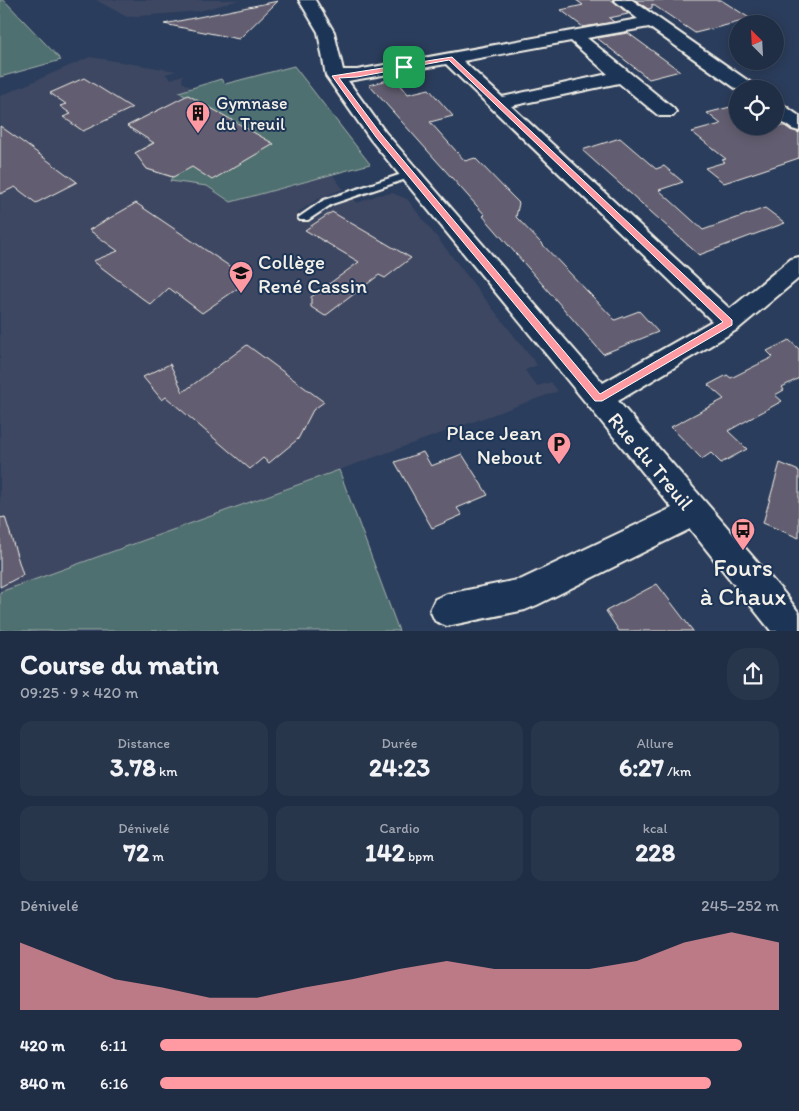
<!DOCTYPE html>
<html lang="fr">
<meta charset="utf-8">
<style>
:root{--surface:#202e45;--page:#28364c;--text:#f1f3f6;--muted:#a2a8b3;--line:#3d4a5e;--accent:#ff9aa2}
body{margin:0;font-family:Itim,sans-serif;background:var(--page);color:var(--text);height:100vh;display:flex;flex-direction:column;font-size:19px;white-space:nowrap}
*{box-sizing:border-box;margin:0}
p{font-size:16px;color:var(--muted)}
.icon{flex:none;width:28px;height:28px;fill:none;stroke:currentColor;stroke-width:2;stroke-linecap:round;stroke-linejoin:round}
.map{position:relative;height:631px;overflow:hidden}
.sheet{display:flex;flex-direction:column;background:var(--surface);flex:1}
.sheet>*{flex:none}
.needle{width:32px;rotate:336deg}
.controls{position:absolute;left:729px;top:15px;display:grid;gap:10px}
.controls a{display:grid;place-items:center;width:55px;height:55px;border-radius:50%;background:var(--surface);box-shadow:0 2px 12px #0003,0 0 0 1px var(--line);font-size:25px}
.pin{position:absolute;display:grid;place-items:center;width:42px;height:42px;color:#fff;margin:-21px;border-radius:10px;box-shadow:0 2px 8px #0006}
.round{display:grid;place-items:center;flex:none;width:52px;height:52px;border-radius:20px;background:var(--page)}
.overview{display:flex;align-items:center;justify-content:space-between;height:85px;padding:0 20px}
h1{font-size:28px;font-weight:800;line-height:38px}
.stats{display:grid;grid-template-columns:repeat(3,1fr);gap:8px;height:85px;padding:5px 20px}
.stats div{display:grid;align-content:center;border-radius:12px;background:var(--page);text-align:center}
.stats b{font-size:25px;font-weight:800}
.stats small{font-size:14px;font-weight:400}
.stats p{font-size:14px}
.chart{height:140px;padding:10px 20px}
.chart p{display:flex;justify-content:space-between}
.chart svg{width:100%;height:90px;margin-top:5px;fill:var(--accent);opacity:.7}
ul{padding:0 20px;list-style:none;font-size:16px}
li{display:grid;grid-template-columns:80px 60px 1fr;align-items:center;height:38px}
li i{height:12px;border-radius:6px;background:var(--accent)}
.map>svg:first-child{display:block}
.built{fill:#3c4762}
.green{fill:#506f6f;stroke:#a2b0ac}
.building{fill:#625d70;stroke:#f4f1e8}
.lines{fill:none;stroke-linecap:round;stroke-linejoin:round}
.lane-casing{stroke:#f4f1e8;stroke-width:4}
.street-casing{stroke:#f4f1e8;stroke-width:4}
.lane{fill:#1d3557;fill-rule:evenodd}
.street{fill:#1d3557;fill-rule:evenodd}
.route{fill:#ff9aa2;stroke:#fff;fill-rule:evenodd}
.labels{text-anchor:middle;dominant-baseline:central;stroke-width:4;stroke-linejoin:round;paint-order:stroke}
.far-poi-label{font-size:18px;fill:#f4f1e8;stroke:#1d3557;text-anchor:start}
.poi-label{font-size:21px;fill:#f4f1e8;stroke:#1d3557;text-anchor:start}
.street-label{font-size:21px;fill:#f4f1e8;stroke:#1d3557}
.near-poi-label{font-size:25px;fill:#f4f1e8;stroke:#1d3557}
</style>
<div class="map">
<svg width="799" height="631" viewBox="0 0 799 631">
<rect width="100%" height="100%" fill="#2b3d5c"/>
<filter id="ink" filterUnits="userSpaceOnUse"><feTurbulence type="fractalNoise" baseFrequency=".02" numOctaves="2"/><feDisplacementMap in="SourceGraphic" scale="10" xChannelSelector="R" yChannelSelector="G"/><feConvolveMatrix kernelMatrix="1 2 1 2 8 2 1 2 1" color-interpolation-filters="sRGB"/></filter>
<g filter="url(#ink)">
<g class="built">
<path d="M96,0H239L200,11L127,17Z"/>
<path d="M90,57L176,71L165,74L171,79L183,75L182,82L191,87L179,92L186,96L154,143L135,153L146,168L173,177L170,181L207,186L231,202L333,175L343,189L318,199L297,213L311,222L335,206L353,198L357,203L378,195L392,193L407,199L537,365L525,370L531,379L537,386L551,382L558,391L0,592V96Z"/>
</g>
<g class="green">
<path d="M0,0H4L61,60L0,77Z"/>
<path d="M294,66L370,164L231,202L207,186L170,181L172,177L147,169L135,153L154,142L127,126L186,97L179,92L221,79L225,84Z"/>
<path d="M339,470L399,631H0V592Z"/>
</g>
<g class="building">
<path d="M576,0H612L628,14L609,18L614,22L583,27L561,10L583,5Z"/>
<path d="M635,0H721L751,19L695,33L652,4V8L648,9Z"/>
<path d="M278,1L239,39L164,24Z"/>
<path d="M628,33L680,71L649,79L597,38Z"/>
<path d="M84,78L132,108L83,131L63,117L71,114L60,106L66,104L50,93Z"/>
<path d="M395,78L408,94L429,89L453,116L430,122L465,161L475,158L511,195L519,203L516,217L615,320L639,311L658,332L603,354L483,216L485,215L369,85Z"/>
<path d="M188,95L274,144L212,180L192,167L173,177L147,169L135,153L154,143L127,126Z"/>
<path d="M738,105V126H785L799,133V158L724,183L705,168L725,162L722,160L726,159L692,132L721,124L707,113Z"/>
<path d="M0,126L17,138L77,182L36,203L15,187L0,194Z"/>
<path d="M620,138L656,169L664,166L683,182L659,190L703,230L765,208L785,223L699,255L582,150Z"/>
<path d="M136,203L250,280L202,313L169,288L151,305L93,261L118,251L89,230Z"/>
<path d="M332,212L411,258L385,278L379,275L325,316L311,307V297L359,262L305,230Z"/>
<path d="M789,340L799,349V378L782,387L784,390L775,395L782,401L728,431L747,449L721,463L711,453L702,459L671,427L724,399L708,385L727,375L731,378L773,357L767,351Z"/>
<path d="M247,345L324,402L313,410L298,439L269,463L263,458L250,469L166,397L162,400L143,377L170,364L183,392Z"/>
<path d="M423,452L431,466L462,454L488,495L457,508L462,515L432,528L395,462Z"/>
<path d="M780,463L799,471V538L763,523Z"/>
<path d="M5,517L23,575L0,587V518Z"/>
<path d="M657,584L693,631H619L606,611Z"/>
</g>
<g class="lines">
<defs>
<path id="lane" d="M411,171L416,174L415,176L332,204L308,220H300L298,218L324,200Z"/>
<g id="street">
<path d="M299,0H315L334,32L343,70H357L638,19L614,0H632L754,85L757,89L738,90L649,27L587,38L673,108L676,112L673,116H659L619,83L511,106L730,309L791,259L799,257V278L738,329L618,401L784,593L799,613V631H771L690,529L537,605L525,610L447,626L435,621L430,610L435,599L447,594L522,579L672,508L371,140L326,76L318,32ZM571,41L608,74L502,97L463,61ZM446,64L712,321L603,383L385,132L348,81Z"/>
<path d="M775,102L782,104L799,116V131L792,129L775,117Z"/>
</g>
</defs>
<use href="#lane" class="lane-casing"/>
<use href="#street" class="street-casing"/>
<use href="#lane" class="lane"/>
<use href="#street" class="street"/>
</g>
</g>
<path class="route" d="M452,57L732,320V325L602,401H595L376,137L332,76ZM449,60L723,322L600,394L381,134L339,78L357,77Z"/>
<defs>
<symbol id="building-pin" viewBox="-11 -11 22 30"><path d="M0 17L-7.5 6A9.5 9.5 0 1 1 7.5 6Z" fill="#ff9aa2" stroke="#1d3557"/><path d="M-4-6H4V6H1V3H-1V6H-4ZM-2.5-4.3h1.7v1.8h-1.7ZM.8-4.3h1.7v1.8H.8ZM-2.5-1h1.7V.8h-1.7ZM.8-1h1.7V.8H.8Z" fill="#111"/></symbol>
<symbol id="school-pin" viewBox="-11 -11 22 30"><path d="M0 17L-7.5 6A9.5 9.5 0 1 1 7.5 6Z" fill="#ff9aa2" stroke="#1d3557"/><path d="M0-5L7-2L0 1L-7-2ZM-4 1L0 2.5L4 1V4Q0 6-4 4Z" fill="#111"/></symbol>
<symbol id="parking-pin" viewBox="-11 -11 22 30"><path d="M0 17L-7.5 6A9.5 9.5 0 1 1 7.5 6Z" fill="#ff9aa2" stroke="#1d3557"/><path d="M-3.5-5.5H1a3.5 3.5 0 0 1 0 7H-1V5.5H-3.5ZM-1-3.4V-.6H.8a1.4 1.4 0 0 0 0-2.8Z" fill="#111"/></symbol>
<symbol id="bus-pin" viewBox="-11 -11 22 30"><path d="M0 17L-7.5 6A9.5 9.5 0 1 1 7.5 6Z" fill="#ff9aa2" stroke="#1d3557"/><path d="M-5-6H5V4H4V6H2V4H-2V6H-4V4H-5ZM-3.5-4V0h7V-4ZM-3.5 1.2v1.5H-2V1.2ZM2 1.2v1.5H3.5V1.2Z" fill="#111"/></symbol>
</defs>
<g fill-rule="evenodd">
<use href="#building-pin" x="184" y="99" width="28" height="38"/>
<use href="#school-pin" x="227" y="259" width="28" height="38"/>
<use href="#parking-pin" x="545" y="430" width="28" height="38"/>
<use href="#bus-pin" x="729" y="516" width="28" height="38"/>
</g>
<g class="labels">
<g class="far-poi-label">
<text x="216" y="103">Gymnase<tspan x="216" dy="21">du Treuil</tspan></text>
</g>
<g class="poi-label">
<text x="258" y="261">Collège<tspan x="258" dy="24">René Cassin</tspan></text>
<text x="542" y="432" text-anchor="end">Place Jean<tspan x="542" dy="24">Nebout</tspan></text>
</g>
<g class="street-label">
<text transform="translate(651 461) rotate(50)">Rue du Treuil</text>
</g>
<g class="near-poi-label">
<text x="743" y="567">Fours<tspan x="743" dy="29">à Chaux</tspan></text>
</g>
</g>
</svg>
<div class="controls">
<a><svg class="needle" viewBox="-14 -14 28 28"><path d="M0-13l5 13h-10z" fill="#e53935"/><path d="M0 13l5-13h-10z" fill="#a2a8b3"/></svg></a>
<a><svg class="icon" aria-label="locate" viewBox="0 0 24 24"><circle cx="12" cy="12" r="6"/><path d="M12 2v4M12 18v4M2 12h4M18 12h4"/></svg></a>
</div>
<div class="pin" style="left:404px;top:67px;background:#1e9e55"><svg class="icon" aria-label="arrive" viewBox="0 0 24 24"><path d="M6 21V4h12l-3 4 3 4H6"/></svg></div>
</div>
<section class="sheet">
<div class="overview"><div><h1>Course du matin</h1><p>09:25 · 9 × 420 m</p></div><a class="round"><svg class="icon" aria-label="share" viewBox="0 0 24 24"><path d="M12 15V3M7 8l5-5 5 5M5 13v7h14v-7"/></svg></a></div>
<div class="stats">
<div><p>Distance</p><b>3.78<small> km</small></b></div>
<div><p>Durée</p><b>24:23</b></div>
<div><p>Allure</p><b>6:27<small> /km</small></b></div>
</div>
<div class="stats">
<div><p>Dénivelé</p><b>72<small> m</small></b></div>
<div><p>Cardio</p><b>142<small> bpm</small></b></div>
<div><p>kcal</p><b>228</b></div>
</div>
<div class="chart"><p><span>Dénivelé</span>245–252 m</p>
<svg viewBox="0 0 160 44" preserveAspectRatio="none"><path d="M0 44V11L10 20L20 29L30 33L40 38L50 38L60 33L70 29L80 24L90 20L100 24L110 24L120 24L130 20L140 11L150 6L160 11V44z"/></svg>
</div>
<ul>
<li><b>420 m</b>6:11<i style="width:94%"></i></li>
<li><b>840 m</b>6:16<i style="width:89%"></i></li>
</ul>
</section>
